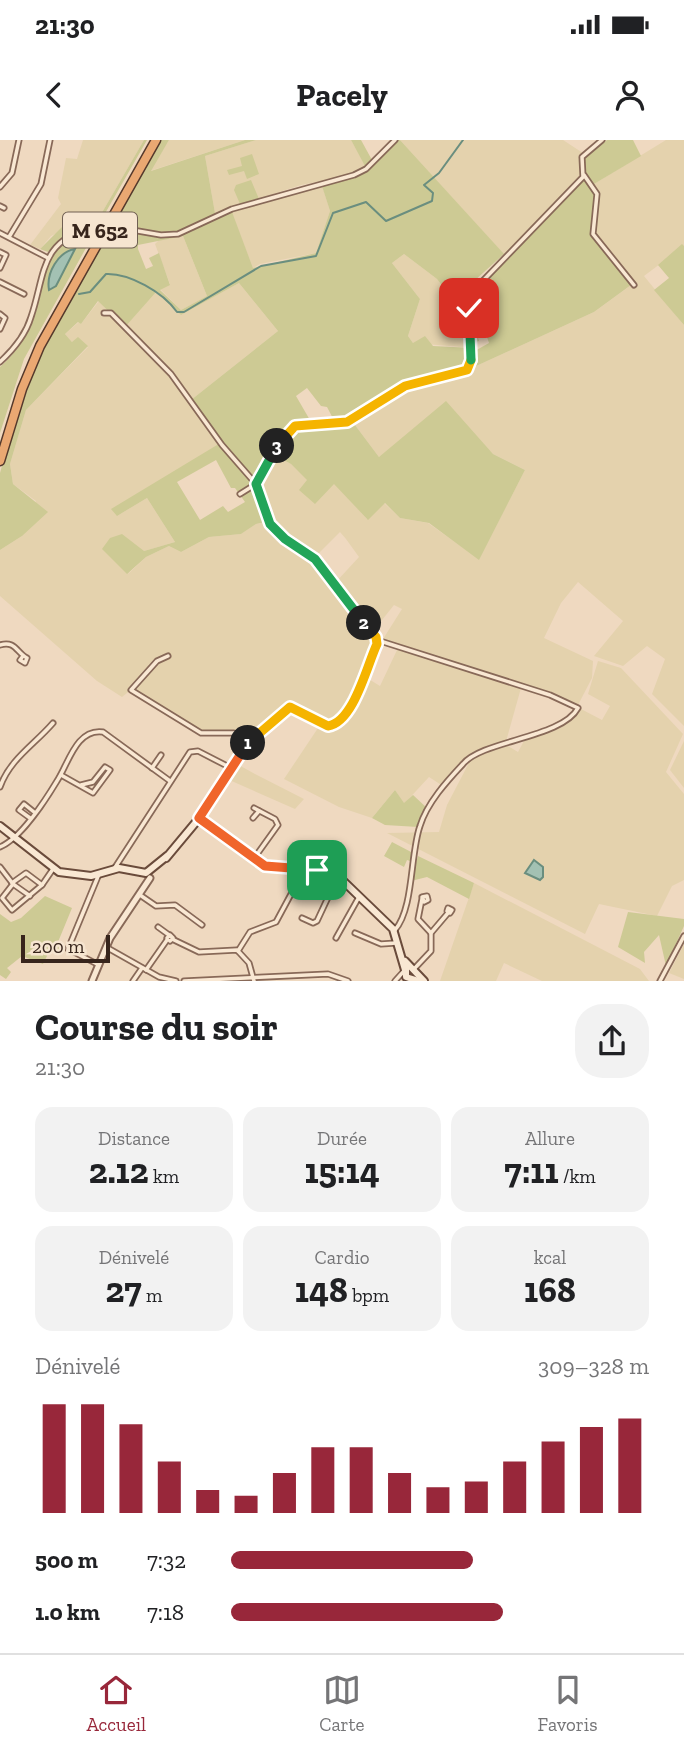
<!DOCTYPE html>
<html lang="fr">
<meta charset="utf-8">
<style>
:root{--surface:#fff;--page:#f2f2f2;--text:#202124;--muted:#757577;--line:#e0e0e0;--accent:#98273a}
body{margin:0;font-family:"Zilla Slab",serif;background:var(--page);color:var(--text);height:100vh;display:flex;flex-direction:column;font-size:26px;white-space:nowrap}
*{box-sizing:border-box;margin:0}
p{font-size:23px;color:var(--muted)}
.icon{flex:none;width:38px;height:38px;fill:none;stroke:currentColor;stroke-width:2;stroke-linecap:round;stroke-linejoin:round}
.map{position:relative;height:841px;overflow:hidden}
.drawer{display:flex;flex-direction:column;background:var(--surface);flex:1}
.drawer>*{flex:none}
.scale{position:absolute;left:21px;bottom:18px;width:89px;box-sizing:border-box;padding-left:7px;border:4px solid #37251c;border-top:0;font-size:19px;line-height:24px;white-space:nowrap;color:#37251c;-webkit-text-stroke:5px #f6e5d0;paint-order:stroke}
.pin{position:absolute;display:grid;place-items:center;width:60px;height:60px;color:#fff;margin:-30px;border-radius:14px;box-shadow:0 4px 10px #0006}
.km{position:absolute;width:35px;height:35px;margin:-18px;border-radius:50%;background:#222;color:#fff;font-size:19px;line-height:35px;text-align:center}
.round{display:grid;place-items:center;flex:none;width:74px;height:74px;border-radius:28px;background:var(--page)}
.overview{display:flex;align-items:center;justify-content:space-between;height:119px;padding:0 35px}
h1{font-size:38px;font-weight:700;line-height:52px}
.stats{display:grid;grid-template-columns:repeat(3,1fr);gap:10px;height:119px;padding:7px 35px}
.stats div{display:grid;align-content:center;border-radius:18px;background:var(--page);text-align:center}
.stats b{font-size:35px;font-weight:700}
.stats small{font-size:19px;font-weight:400}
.stats p{font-size:19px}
.chart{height:196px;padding:14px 35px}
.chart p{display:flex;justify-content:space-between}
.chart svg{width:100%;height:126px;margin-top:7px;stroke:var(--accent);stroke-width:6}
ul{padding:0 35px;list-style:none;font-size:23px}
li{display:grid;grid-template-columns:112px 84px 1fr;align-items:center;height:52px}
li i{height:18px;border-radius:9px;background:var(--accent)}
.status{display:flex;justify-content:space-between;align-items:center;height:49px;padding:0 35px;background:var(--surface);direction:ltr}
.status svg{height:19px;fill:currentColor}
header{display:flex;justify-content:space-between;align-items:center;height:91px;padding:0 35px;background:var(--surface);font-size:32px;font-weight:700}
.dock{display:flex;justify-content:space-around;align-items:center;height:98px;border-top:2px solid var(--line);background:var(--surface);font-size:19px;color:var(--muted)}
.dock a{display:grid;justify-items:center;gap:4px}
.dock .current{color:var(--accent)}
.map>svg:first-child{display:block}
.farmland{fill:#e4d2ad}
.green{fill:#cdca94;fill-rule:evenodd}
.water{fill:#a3c1b3;stroke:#6a8e7f;stroke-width:2}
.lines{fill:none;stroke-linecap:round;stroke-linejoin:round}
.stream{stroke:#6a8e7f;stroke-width:2}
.minor-casing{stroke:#886958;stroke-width:7}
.tertiary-casing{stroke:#886958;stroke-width:9}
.secondary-casing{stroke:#6a4b3b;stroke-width:10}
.trunk-casing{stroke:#55392c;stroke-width:11}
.minor{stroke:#f9e8d3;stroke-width:3.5}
.tertiary{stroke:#f9e8d3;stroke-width:5}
.secondary{stroke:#f9e8d3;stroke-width:6}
.trunk{stroke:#eaa872;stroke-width:8}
.minor-bridge-casing{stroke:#886958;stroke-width:7;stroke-linecap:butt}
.minor-bridge{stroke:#f9e8d3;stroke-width:3.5}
.split-1-casing{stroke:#fff;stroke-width:14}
.split-2-casing{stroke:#fff;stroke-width:14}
.split-3-casing{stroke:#fff;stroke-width:14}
.split-4-casing{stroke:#fff;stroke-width:14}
.split-5-casing{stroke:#fff;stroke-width:14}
.split-1{stroke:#f0652b;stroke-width:9}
.split-2{stroke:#f5b400;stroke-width:9}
.split-3{stroke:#22a559;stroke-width:9}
.split-4{stroke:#f5b400;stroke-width:9}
.split-5{stroke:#22a559;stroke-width:9}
.labels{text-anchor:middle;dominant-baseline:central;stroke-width:5;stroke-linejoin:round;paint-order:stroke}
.shield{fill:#f6e5d0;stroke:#705f52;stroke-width:2}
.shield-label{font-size:21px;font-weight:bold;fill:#37251c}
</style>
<div class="status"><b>21:30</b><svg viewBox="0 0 49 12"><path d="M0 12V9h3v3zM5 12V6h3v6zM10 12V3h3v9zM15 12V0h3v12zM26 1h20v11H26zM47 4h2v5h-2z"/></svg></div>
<header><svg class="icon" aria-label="back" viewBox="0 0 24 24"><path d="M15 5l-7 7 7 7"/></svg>Pacely<svg class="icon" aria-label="person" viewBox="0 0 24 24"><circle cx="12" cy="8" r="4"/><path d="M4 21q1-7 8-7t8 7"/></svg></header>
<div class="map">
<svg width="684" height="841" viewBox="0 0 684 841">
<rect width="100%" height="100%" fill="#efd9c0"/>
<g class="farmland">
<path d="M83,0H144L100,76H91L51,96L40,109L30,105L61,64L58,58L66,18L77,19Z"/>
<path d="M169,0H245L150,31Z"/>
<path d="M256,0H351L366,26L342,37L301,45L215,73L205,16Z"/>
<path d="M400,0H563L586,15L582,20L585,38L508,119Z"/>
<path d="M666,0H684V106L644,136L684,185V586L652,554L665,519L647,506L623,526L594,516L623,481L578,442L561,463L544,498L593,521L592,538L578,565L383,499L402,469L394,465L374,490L345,457L335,443L359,417L346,399L340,392L316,416L286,397L270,381L257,345L274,315L291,324L308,340L334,343L367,379L384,363L400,378L428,383L479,419L525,330L493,314L474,296L379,317L355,285L398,252L466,233L474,227L594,172L634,143L595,95L599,53L594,44Z"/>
<path d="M322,45L330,71L316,113L260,124L253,128L231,72Z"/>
<path d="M183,96L207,156L181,170L160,149L170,144L155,104L160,99Z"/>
<path d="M404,114L437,139L453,160L472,145L475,150L471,167L473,208L413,203L408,196L420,159L392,123Z"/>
<path d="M239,143L278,191L191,260L222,302L117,376L147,358L175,402L144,411L128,434L146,417L169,406L181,412L209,397L241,394L256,384L267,382L281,400L309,417L374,499L356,554L333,583L290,562L249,596L233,591L202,592L132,549L122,557L97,541L0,456V410L22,396L36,361L13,344L10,324L26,270L88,207L73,203L65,194L79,182L81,184L99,161L156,151L181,175Z"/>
<path d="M398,508L521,548L505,605L469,616L443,646L429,637L404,664L395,650L372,678L339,667L284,639L320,585L334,590L353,566L367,538L380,546Z"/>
<path d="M598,521L621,528L683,594L666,632L684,654V740L672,746L657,776L599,764L585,794L387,693L439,692L447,665L472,617L508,606L518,612L525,599L581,569L602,580L610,566L588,554Z"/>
<path d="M684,601V648L670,630Z"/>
<path d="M237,624L255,634L304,659L295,669L227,639Z"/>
<path d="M474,743L640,829L649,841H542L504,823L496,841H440Z"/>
<path d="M684,804V839L669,833Z"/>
</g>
<g class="green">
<path d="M144,0H147L99,84L66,96L48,112L40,109L65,84L100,76Z"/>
<path d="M160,0H169L151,31L245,0H256L205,16L215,73L240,64L234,50L236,45L251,40L259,59L342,37L365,26L351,0H361L372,20L366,26L368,29L397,0H400L504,114L453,160L437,139L404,114L392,123L420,159L408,196L413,203L425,196L433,206L473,208V212L489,203L485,191L477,194L479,201L472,203L471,167L475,150L585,38L597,56L594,97L631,145L594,172L474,227L466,233L398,252L355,285L379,317L446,261L493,314L525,330L479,420L429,383L400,378L385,363L368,380L334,344L315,364L299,350L307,340L291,324L274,315L257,345L270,381L256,384L241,394L209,397L181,412L169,406L146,417L127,434L102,409L110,398L122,394L144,411L175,402L147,358L117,376L111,369L222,302L191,260L278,191L239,143L181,175L156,152L125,187L98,161L81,184L78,182L65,194L72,202L78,197L88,206L26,270L10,324L13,344L48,372L22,396L0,410V333L15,279L41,213L109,90L150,95L151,91L112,85ZM322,46L330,71L316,113L253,128L232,72ZM183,96L207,156L181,170L160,150L170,145L159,113L149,118L153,126L146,129L138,109V105ZM307,248L321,266L327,267L338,288L314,287L296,256ZM216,320L231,348H235L245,362L228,372L223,366L200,380L177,342Z"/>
<path d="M607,0H633L641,16L594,44L584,30L582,20Z"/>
<path d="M252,14L259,34L247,39L244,31L229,35L227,30L242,26L240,18Z"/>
<path d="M96,90L24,219L0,293V227C16,213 30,193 36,172C46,131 46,99 96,90Z"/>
<path d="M682,104L684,106V185L654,150L669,138L658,125Z"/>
<path d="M395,650L404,663L413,655L428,669L418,687L385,685L372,678Z"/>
<path d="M392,702L413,713V722L407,720L404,727L384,716Z"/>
<path d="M418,716L474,743L469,759L427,737L411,741Z"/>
<path d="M45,756L72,768L58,802L63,805L60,810L51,808L43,824L22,816L7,828L11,832L6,839L0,835V774L11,782L21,778Z"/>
<path d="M628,772L684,779V786L666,826L659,795L644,812L645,823L618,807Z"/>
</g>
<g class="water">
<path d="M75,109L56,146L49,150C46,133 58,112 75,109Z"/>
<path d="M534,720L543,727V737L540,740L525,733Z"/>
</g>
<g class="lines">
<path class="stream" d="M79,154L90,152L106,134C129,133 163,152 177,172H184L261,126L316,116L333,73L366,62L386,81L432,61L433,53L424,45L439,33L463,0"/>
<defs>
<g id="minor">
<path d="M584,35L597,54L593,94L634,145"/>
<path d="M0,47L12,33L19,0"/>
<path d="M0,66L4,68"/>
<path d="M115,87L161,95L178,94L232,69L354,35L366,29L395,0"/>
<path d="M0,93L48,118"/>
<path d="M9,97L41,44L50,0"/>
<path d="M0,112L6,115L0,128"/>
<path d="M0,142L24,154"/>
<path d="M104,173H111L171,234L222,305L256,344L240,354"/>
<path d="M0,174L5,178L0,189"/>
<path d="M0,222C13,210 26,194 31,177C45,137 39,100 92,88"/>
<path d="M377,500L550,555L578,568C562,598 483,600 463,624C447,641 427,663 420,686C410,714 414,768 395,790"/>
<path d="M0,505C15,500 17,513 27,518L25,523L20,520L23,516"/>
<path d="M168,516L157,521L131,550L201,593H234L249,601"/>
<path d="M152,628L161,615"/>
<path d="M61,635L93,653L110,630L105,627L93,642L81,645"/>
<path d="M0,647C10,619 34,605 53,583"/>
<path d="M254,668L275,679L278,685L255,717"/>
<path d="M30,678L19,670L24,664L34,672"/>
<path d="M199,678L248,602L288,568H296L329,586C352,582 360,545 367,526C370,516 380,506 375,495L315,419L285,399L270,384L256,344L280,301L295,286L347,283L405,246L469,229L471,222L469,170L475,149L583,37L582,17L602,0"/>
<path d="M253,678L259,671"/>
<path d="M0,707C20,699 45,661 57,641C68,625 76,588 103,592L170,641"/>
<path d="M0,727L13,744L30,756"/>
<path d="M114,729L190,612L198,611L231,628"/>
<path d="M99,734L68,809L99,825"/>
<path d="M12,743L26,733L42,745L53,729"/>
<path d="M13,744L2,758L12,770L42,745"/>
<path d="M140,755L156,766L175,765L202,785"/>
<path d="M427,756L428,760L424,762L422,757Z"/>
<path d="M422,759L418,779L431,793"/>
<path d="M448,768L452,770L450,773L447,771Z"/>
<path d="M302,778L313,783L317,781L338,736"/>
<path d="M158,787L169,795"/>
<path d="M355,793L381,804L396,803"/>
<path d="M170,795L173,798L170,801L167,798Z"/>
<path d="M336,798L359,757"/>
<path d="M172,799L199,812L237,810L249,823L254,841"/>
<path d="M106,807L159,837L176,841"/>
<path d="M238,811L250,792L276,782L304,730"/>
<path d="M414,829L431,811V793L448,773"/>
<path d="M146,830L167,800"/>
<path d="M133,841L142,828"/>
<path d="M184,841L328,834L348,841"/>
<path d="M395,841L404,831"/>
<path d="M660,841L684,796"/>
</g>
<path id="tertiary" d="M92,841L110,798L150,738"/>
<g id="secondary">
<path d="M201,681L265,726L324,730L338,736L393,789L405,830"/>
<path d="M0,686L59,732L91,736L119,728L146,733L167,716"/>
<path d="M166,718L196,682"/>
<path d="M405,821L424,841"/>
<path d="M406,828V837L419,841"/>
</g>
<path id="trunk" d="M0,321L22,249L40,206L156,0"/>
</defs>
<use href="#minor" class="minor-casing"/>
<use href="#tertiary" class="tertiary-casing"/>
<use href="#secondary" class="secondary-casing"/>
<use href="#trunk" class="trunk-casing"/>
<use href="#minor" class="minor"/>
<use href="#tertiary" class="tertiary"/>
<use href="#secondary" class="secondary"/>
<use href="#trunk" class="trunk"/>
<defs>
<path id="minor-bridge" d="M92,88L115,87"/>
</defs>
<use href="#minor-bridge" class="minor-bridge-casing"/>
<use href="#minor-bridge" class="minor-bridge"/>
</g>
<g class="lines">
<defs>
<path id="split-1" d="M248,603L199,678L265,726L317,730"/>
<path id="split-2" d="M248,603L290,567L328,586C354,582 367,525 377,504L376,497L364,483"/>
<path id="split-3" d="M277,306L256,344L270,384L285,399L315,419L364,483"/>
<path id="split-4" d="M277,306L295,286L347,282L405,246L467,230L471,220"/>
<path id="split-5" d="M469,168L471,220"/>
</defs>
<use href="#split-1" class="split-1-casing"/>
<use href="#split-2" class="split-2-casing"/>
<use href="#split-3" class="split-3-casing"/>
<use href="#split-4" class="split-4-casing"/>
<use href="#split-5" class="split-5-casing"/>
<use href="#split-1" class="split-1"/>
<use href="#split-2" class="split-2"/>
<use href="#split-3" class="split-3"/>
<use href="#split-4" class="split-4"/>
<use href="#split-5" class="split-5"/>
</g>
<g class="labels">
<rect class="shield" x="63" y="72.5" width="74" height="35" rx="5"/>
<g class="shield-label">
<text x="100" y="90">M 652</text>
</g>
</g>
</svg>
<div class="scale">200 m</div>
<div class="pin" style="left:317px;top:730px;background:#1e9e55"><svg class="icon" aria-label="arrive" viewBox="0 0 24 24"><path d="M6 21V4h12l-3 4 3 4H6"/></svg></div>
<div class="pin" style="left:469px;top:168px;background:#d93025"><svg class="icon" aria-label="check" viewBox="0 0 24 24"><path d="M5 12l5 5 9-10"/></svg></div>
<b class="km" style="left:248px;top:603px">1</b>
<b class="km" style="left:364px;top:483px">2</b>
<b class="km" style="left:277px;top:306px">3</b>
</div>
<section class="drawer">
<div class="overview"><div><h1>Course du soir</h1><p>21:30</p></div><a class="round"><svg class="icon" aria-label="share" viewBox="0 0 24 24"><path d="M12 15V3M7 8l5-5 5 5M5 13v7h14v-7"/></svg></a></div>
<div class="stats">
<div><p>Distance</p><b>2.12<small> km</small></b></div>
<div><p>Durée</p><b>15:14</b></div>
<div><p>Allure</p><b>7:11<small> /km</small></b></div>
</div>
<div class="stats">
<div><p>Dénivelé</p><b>27<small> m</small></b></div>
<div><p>Cardio</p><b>148<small> bpm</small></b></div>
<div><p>kcal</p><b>168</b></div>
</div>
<div class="chart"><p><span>Dénivelé</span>309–328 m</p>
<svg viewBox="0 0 160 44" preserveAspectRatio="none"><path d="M5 44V6M15 44V6M25 44V13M35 44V26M45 44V36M55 44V38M65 44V30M75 44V21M85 44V21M95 44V30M105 44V35M115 44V33M125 44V26M135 44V19M145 44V14M155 44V11"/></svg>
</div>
<ul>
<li><b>500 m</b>7:32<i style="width:58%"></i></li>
<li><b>1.0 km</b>7:18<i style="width:65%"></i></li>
</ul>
</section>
<nav class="dock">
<a class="current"><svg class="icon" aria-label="home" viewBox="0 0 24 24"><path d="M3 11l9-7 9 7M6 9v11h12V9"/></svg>Accueil</a>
<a><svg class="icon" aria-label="map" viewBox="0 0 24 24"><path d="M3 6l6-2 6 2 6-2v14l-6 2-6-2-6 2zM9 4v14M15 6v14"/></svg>Carte</a>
<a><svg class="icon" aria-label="saved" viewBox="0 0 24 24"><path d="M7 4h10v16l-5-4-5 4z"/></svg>Favoris</a>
</nav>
